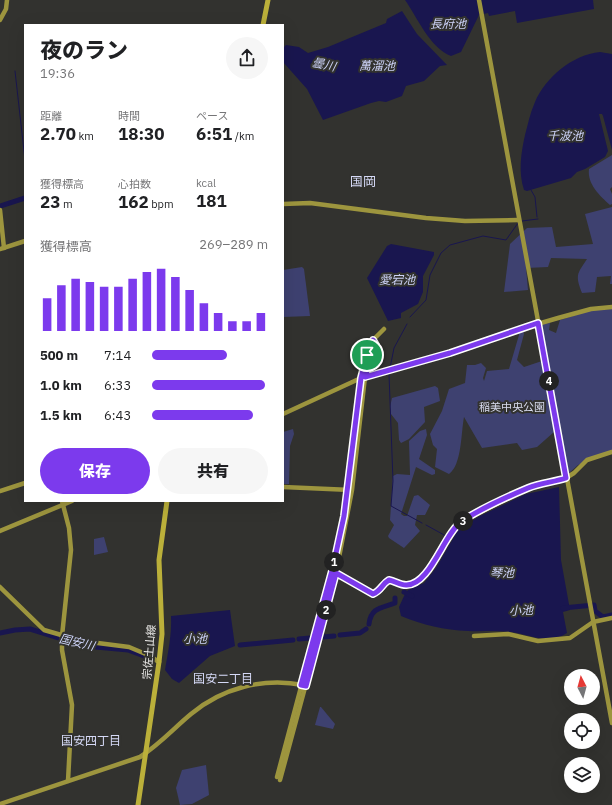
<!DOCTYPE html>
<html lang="ja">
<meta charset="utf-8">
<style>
:root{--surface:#fff;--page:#f6f6f6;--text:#202124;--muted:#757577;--accent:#7c3aed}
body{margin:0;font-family:"IBM Plex Sans","Noto Sans JP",sans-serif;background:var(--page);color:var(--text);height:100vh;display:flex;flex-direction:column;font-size:15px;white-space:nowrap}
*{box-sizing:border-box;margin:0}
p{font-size:13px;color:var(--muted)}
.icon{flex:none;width:22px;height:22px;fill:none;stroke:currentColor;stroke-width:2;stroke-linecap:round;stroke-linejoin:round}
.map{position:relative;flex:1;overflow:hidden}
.drawer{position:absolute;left:24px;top:24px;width:260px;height:478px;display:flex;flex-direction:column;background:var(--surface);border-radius:0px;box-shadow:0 4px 16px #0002}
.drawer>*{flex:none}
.needle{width:26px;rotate:354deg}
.tools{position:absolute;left:564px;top:669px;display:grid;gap:8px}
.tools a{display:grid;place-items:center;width:36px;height:36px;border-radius:50%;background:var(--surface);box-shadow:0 4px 16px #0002;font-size:20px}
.pin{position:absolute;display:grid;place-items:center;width:34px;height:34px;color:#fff;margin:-17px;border:2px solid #fff;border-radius:50%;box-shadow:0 1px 4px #0007}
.km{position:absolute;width:20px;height:20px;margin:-10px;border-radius:50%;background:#222;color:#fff;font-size:11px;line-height:20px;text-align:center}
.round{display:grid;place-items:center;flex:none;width:42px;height:42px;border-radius:21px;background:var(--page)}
.summary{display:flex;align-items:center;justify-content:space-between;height:68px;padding:0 16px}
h1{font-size:22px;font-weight:800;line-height:30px}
.metrics{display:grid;grid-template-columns:repeat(3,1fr);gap:6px;height:68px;padding:4px 16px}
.metrics div{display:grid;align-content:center}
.metrics b{font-size:17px;font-weight:800}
.metrics small{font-size:11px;font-weight:400}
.metrics p{font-size:11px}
.chart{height:112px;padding:8px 16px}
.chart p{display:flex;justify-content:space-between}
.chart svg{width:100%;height:72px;margin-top:4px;stroke:var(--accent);stroke-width:6}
.action{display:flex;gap:8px;margin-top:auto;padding:8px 16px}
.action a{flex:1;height:46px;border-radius:24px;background:var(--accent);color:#fff;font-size:16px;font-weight:800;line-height:46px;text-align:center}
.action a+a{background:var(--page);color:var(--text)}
ul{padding:0 16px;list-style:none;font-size:13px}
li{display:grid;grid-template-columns:64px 48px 1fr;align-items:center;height:30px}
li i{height:10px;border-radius:5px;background:var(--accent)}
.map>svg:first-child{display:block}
.green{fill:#3e4170}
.water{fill:#19164f}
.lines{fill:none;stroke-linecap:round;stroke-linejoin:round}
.stream{stroke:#19164f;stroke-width:1}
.river{stroke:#19164f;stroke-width:5}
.secondary{stroke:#9d953e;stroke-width:4.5}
.primary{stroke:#bbb03a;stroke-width:5}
.route-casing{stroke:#fff;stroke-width:8}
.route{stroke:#7c3aed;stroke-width:5}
.labels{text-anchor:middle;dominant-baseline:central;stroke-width:4;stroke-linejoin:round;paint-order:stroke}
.park-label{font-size:11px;fill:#d8dbee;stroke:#32322f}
.street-label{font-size:11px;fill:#e9e8e6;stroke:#32322f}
.water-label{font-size:12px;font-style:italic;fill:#cdd3f8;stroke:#32322f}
.neighbourhood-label{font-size:12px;fill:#d5d9f6;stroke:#32322f}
.quarter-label{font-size:13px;fill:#d5d9f6;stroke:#32322f}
</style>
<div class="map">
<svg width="612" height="805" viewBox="0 0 612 805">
<rect width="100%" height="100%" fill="#32322f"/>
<g class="green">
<path d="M612,155V187L610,189L612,194V204L610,205C600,196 587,184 589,169Z"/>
<path d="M612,207V284H610L611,276L597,277L595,292L582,293C575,275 577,274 587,259L551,258L548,267L526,268L528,290L504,292L510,244L527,228L552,227L556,247L593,244L585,214Z"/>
<path d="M302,267L304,269L310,316L283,317V270Z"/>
<path d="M612,309V452L578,465L569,473L541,326L542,324L550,323L549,330L556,333L560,320L592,310Z"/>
<path d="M523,330L524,334L517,360L524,367L542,361L554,432L537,447L522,450L517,443L482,448L464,417C461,432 462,465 449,474L435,467L437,449L433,445L430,434L442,411L449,389L465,383L467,365H475L481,363L486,368L483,378L484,381L487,371L509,369L519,335L518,332Z"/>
<path d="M435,386L438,388L440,401L424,407L425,422L409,439L401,443L399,440L398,423L391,414L390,407L392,398Z"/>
<path d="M293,429L294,434L290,446L289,484H283V432Z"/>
<path d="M426,429L427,435L419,459L435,470V474L432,475L416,467L401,514L404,516H407L414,496L418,495L430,505L425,515H417L415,525L420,531L404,548L389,538L388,536L394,525L390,520L393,476L397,474L410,475L409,441L420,431Z"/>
<path d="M104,537L108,552L94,555V539Z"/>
<path d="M320,707H321L335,724L333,729L315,725Z"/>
<path d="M206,765L209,795L192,804L180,805L176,788L182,770Z"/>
</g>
<g class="water">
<path d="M405,0H593L594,9L517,23L515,11L489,16L488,13L479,15L461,52L451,56C430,48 417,17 405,0Z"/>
<path d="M402,11L417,34L447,65L440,66L424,81L406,86L402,96L386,102L379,101L371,103L323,120L307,89L283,62V48L286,45L299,47L308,53L328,47L386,23L387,19Z"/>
<path d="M600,52L612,54V150L603,116L602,114H599L608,151L605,157L585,169L577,172L571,178L527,191L524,190C518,172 521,153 525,135C528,124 530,113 535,102C546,77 572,55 600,52Z"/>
<path d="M391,244L434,252V255L423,276V292L418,304L401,313V318L388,321L367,278L387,246Z"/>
<path d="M559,487L561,560L570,610L563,612L567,633C549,645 531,635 511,632C497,630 482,632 468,631C444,630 423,625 401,616L399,607L404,596L408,590L424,583L436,568L458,530L480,516L526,494Z"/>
<path d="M230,610L235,646L210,656L179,683L172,679L165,670C168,652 172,634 171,616Z"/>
</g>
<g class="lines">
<g class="stream">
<path d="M15,71L25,160"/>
<path d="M531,190L535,197L537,217"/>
<path d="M522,221L538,219"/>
<path d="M410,317L426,300L430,275L441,253L450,245L483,236L506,240L518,223"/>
<path d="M390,368L394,348L407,324"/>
<path d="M389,374L393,481L391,506L422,523"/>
<path d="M426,525L446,536"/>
</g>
<g class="river">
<path d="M0,206L25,198"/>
<path d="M404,592L412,596"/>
<path d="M563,608L594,605L595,611L603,617L612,615"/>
<path d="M369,624C371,607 382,608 395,603V598"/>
<path d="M0,633L15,630L30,629L85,646L128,650L152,659"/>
<path d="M340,635L360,633L366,629"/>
<path d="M323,637L334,636"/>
<path d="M299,639L310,638"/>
<path d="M240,645L293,640"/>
</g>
<g class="secondary">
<path d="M479,0L612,723"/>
<path d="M0,20L6,9L7,0"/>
<path d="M283,204L310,203L426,218L465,221L518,220"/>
<path d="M0,210L4,248"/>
<path d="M0,249L25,241"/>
<path d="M283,414L361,378L450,353L503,334L558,318L591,309L612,307"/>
<path d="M283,487L351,490"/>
<path d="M0,491L25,483"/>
<path d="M62,501L69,528L71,550L62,636V650L72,705L68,781"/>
<path d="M0,531L72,501"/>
<path d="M335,571L373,594C381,591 382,584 389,580L405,585L413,584L424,575L451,532L461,522L528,488L566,478L574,473L587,460L612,452"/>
<path d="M0,587L44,630L82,641L129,647L148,655L159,662"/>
<path d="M474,636L508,634L538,641L570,638L593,622L612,618"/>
<path d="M277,777L333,567L344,516L363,366L373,340L384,329"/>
<path d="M280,780L336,573L352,490L365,377L376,345L373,340"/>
<path d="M0,804L140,757C160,744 174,728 191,714C222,688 264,677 303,685"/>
</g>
<g class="primary">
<path d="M263,25L268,0"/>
<path d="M138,805L159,662L162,634L159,560L167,501"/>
</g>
</g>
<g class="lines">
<defs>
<path id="route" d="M538,323L566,478C554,482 540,483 528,488C509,496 479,510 462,521C444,533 430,586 406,585C400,585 395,581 389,580C382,584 381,591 373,594L336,573L306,686L301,685L333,567L344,516L361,378L364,366L373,340L376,345L365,377L450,353Z"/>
</defs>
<use href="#route" class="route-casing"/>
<use href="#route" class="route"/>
</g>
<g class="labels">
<g class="park-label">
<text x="512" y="407">稲美中央公園</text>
</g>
<g class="street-label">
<text transform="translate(149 652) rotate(-85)">宗佐土山線</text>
</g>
<g class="water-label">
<text x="448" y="23">長府池</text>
<text transform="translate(324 64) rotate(12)">曇川</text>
<text x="377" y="65">萬溜池</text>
<text x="565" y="135">千波池</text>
<text x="397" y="279">愛宕池</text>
<text x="502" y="572">琴池</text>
<text transform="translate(521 610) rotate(-2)">小池</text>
<text x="195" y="638">小池</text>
<text transform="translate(77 642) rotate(13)">国安川</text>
</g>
<g class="neighbourhood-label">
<text x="223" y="678">国安二丁目</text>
<text x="91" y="740">国安四丁目</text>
</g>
<g class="quarter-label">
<text x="363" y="181">国岡</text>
</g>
</g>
</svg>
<div class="tools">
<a><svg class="needle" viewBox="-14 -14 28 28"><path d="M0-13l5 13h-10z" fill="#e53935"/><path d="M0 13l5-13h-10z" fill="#757577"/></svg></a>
<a><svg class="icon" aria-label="locate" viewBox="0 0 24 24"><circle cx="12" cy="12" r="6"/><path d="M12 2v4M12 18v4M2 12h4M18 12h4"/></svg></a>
<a><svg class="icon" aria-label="layers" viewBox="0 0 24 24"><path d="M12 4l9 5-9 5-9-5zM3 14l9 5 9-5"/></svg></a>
</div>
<div class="pin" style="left:367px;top:355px;background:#1e9e55"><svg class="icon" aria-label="arrive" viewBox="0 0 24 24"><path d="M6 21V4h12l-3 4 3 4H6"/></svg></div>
<b class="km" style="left:334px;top:562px">1</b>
<b class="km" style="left:326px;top:610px">2</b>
<b class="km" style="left:463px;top:521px">3</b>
<b class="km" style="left:549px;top:381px">4</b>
<section class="drawer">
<div class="summary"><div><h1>夜のラン</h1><p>19:36</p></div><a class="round"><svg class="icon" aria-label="share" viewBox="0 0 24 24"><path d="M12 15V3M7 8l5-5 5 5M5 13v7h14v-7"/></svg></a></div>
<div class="metrics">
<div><p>距離</p><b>2.70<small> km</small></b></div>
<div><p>時間</p><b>18:30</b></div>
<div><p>ペース</p><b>6:51<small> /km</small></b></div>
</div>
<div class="metrics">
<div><p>獲得標高</p><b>23<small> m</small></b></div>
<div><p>心拍数</p><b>162<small> bpm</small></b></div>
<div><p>kcal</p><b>181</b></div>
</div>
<div class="chart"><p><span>獲得標高</span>269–289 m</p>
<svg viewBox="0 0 160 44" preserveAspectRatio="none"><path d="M5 44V24M15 44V16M25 44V12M35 44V14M45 44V17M55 44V17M65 44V12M75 44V8M85 44V6M95 44V11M105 44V19M115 44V27M125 44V33M135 44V38M145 44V38M155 44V33"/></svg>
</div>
<ul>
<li><b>500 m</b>7:14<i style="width:65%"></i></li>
<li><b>1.0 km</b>6:33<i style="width:97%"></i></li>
<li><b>1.5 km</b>6:43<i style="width:87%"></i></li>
</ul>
<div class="action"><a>保存</a><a>共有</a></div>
</section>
</div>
